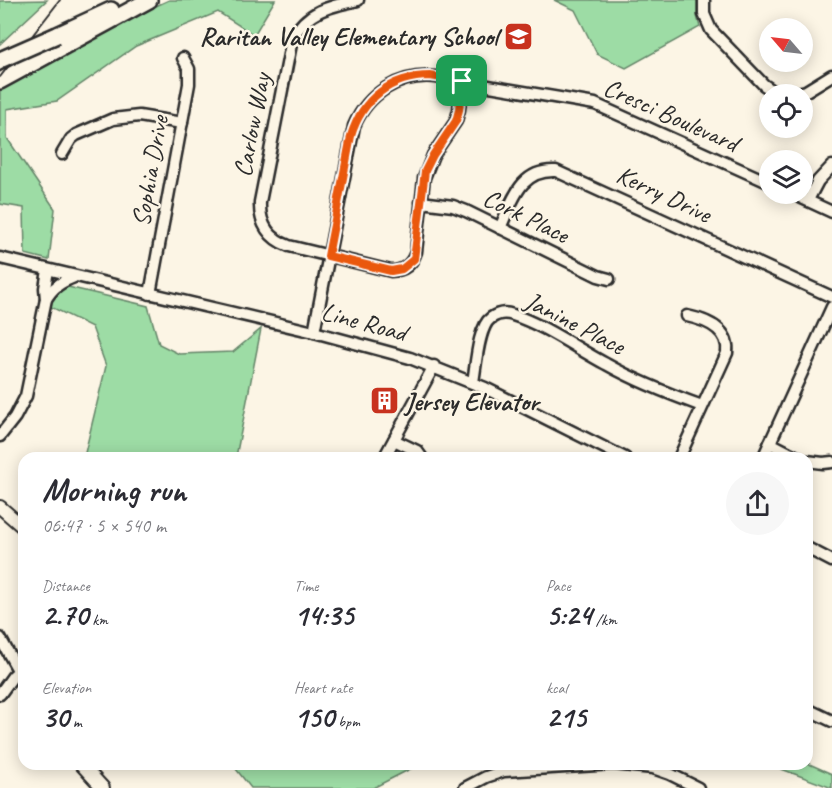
<!DOCTYPE html>
<meta charset="utf-8">
<style>
:root{--surface:#fff;--page:#f7f7f7;--text:#2b2b33;--muted:#7c7c81}
body{margin:0;font-family:Caveat,sans-serif;background:var(--page);color:var(--text);height:100vh;display:flex;flex-direction:column;font-size:22px;white-space:nowrap}
*{box-sizing:border-box;margin:0}
p{font-size:20px;color:var(--muted)}
.icon{flex:none;width:33px;height:33px;fill:none;stroke:currentColor;stroke-width:2;stroke-linecap:round;stroke-linejoin:round}
.map{position:relative;flex:1;overflow:hidden}
.sheet{position:absolute;left:18px;top:452px;width:795px;height:318px;display:flex;flex-direction:column;background:var(--surface);border-radius:18px;box-shadow:0 3px 15px #0003}
.sheet>*{flex:none}
.needle{width:39px;rotate:298deg}
.fabs{position:absolute;left:759px;top:18px;display:grid;gap:12px}
.fabs a{display:grid;place-items:center;width:54px;height:54px;border-radius:50%;background:var(--surface);box-shadow:0 3px 15px #0003;font-size:30px}
.pin{position:absolute;display:grid;place-items:center;width:51px;height:51px;color:#fff;margin:-26px;border-radius:12px;box-shadow:0 3px 9px #0006}
.round{display:grid;place-items:center;flex:none;width:63px;height:63px;border-radius:32px;background:var(--page)}
.headline{display:flex;align-items:center;justify-content:space-between;height:102px;padding:0 24px}
h1{font-size:33px;font-weight:800;line-height:45px}
.stats{display:grid;grid-template-columns:repeat(3,1fr);gap:9px;height:102px;padding:6px 24px}
.stats div{display:grid;align-content:center}
.stats b{font-size:30px;font-weight:800}
.stats small{font-size:16px;font-weight:400}
.stats p{font-size:16px}
.map>svg:first-child{display:block}
.green{fill:#9ddca5;stroke:#648468;stroke-width:1.5}
.lines{fill:none;stroke-linecap:round;stroke-linejoin:round}
.minor-casing{stroke:#2b2b2b;stroke-width:15}
.major-casing{stroke:#2b2b2b;stroke-width:16}
.highway-casing{stroke:#2b2b2b;stroke-width:20}
.minor{stroke:#fcf5e5;stroke-width:10}
.major{stroke:#fcf5e5;stroke-width:12}
.highway{stroke:#fcf5e5;stroke-width:15}
.rail{stroke:#2b2b2b;stroke-width:2}
.highway-bridge-casing{stroke:#2b2b2b;stroke-width:20;stroke-linecap:butt}
.highway-bridge{stroke:#fcf5e5;stroke-width:15}
.route-casing{stroke:#fff;stroke-width:12}
.route{stroke:#ea580c;stroke-width:8}
.labels{text-anchor:middle;dominant-baseline:central;stroke-width:5;stroke-linejoin:round;paint-order:stroke}
.poi-label{font-size:26px;font-weight:bold;fill:#2b2b2b;stroke:#fcf5e5;text-anchor:end}
.street-label{font-size:26px;fill:#2b2b2b;stroke:#fcf5e5}
</style>
<div class="map">
<svg width="832" height="788" viewBox="0 0 832 788">
<rect width="100%" height="100%" fill="#fcf5e5"/>
<filter id="ink" filterUnits="userSpaceOnUse"><feTurbulence type="fractalNoise" baseFrequency=".0167" numOctaves="2"/><feDisplacementMap in="SourceGraphic" scale="12" xChannelSelector="R" yChannelSelector="G"/><feConvolveMatrix kernelMatrix="1 2 1 2 8 2 1 2 1" color-interpolation-filters="sRGB"/></filter>
<g filter="url(#ink)">
<g class="green">
<path d="M47,0L0,44V1Z"/>
<path d="M169,0H275L254,35L218,12L136,46L57,101L7,109V138L55,209L49,260L25,254L24,208L0,204V89L7,80L34,62Z"/>
<path d="M554,0H697V16L700,27L626,68L597,54L575,10Z"/>
<path d="M68,287L148,306L159,344L179,354L233,352L261,329L236,457H84L106,366L92,327L49,306L54,294Z"/>
<path d="M807,763L832,774V788L768,764Z"/>
<path d="M232,764H420L373,788H251Z"/>
</g>
<g class="lines">
<defs>
<g id="minor">
<path d="M358,0C330,6 306,11 292,39L260,202C259,223 269,239 289,246L391,271C404,271 412,264 416,252L424,178L433,155L456,121L459,110L462,81"/>
<path d="M704,0V14L711,30L764,85L773,91L784,94"/>
<path d="M793,94L806,91L832,75"/>
<path d="M62,154L71,139L76,135L113,119L139,116L182,123"/>
<path d="M793,194L832,212"/>
<path d="M808,200L818,181L832,166"/>
<path d="M421,202L453,206L466,211L598,276L609,279"/>
<path d="M500,228C513,200 520,169 556,171L832,297"/>
<path d="M0,258L314,332L410,358L485,388L625,458"/>
<path d="M150,294L189,84V69L183,58"/>
<path d="M46,299L45,288L48,270"/>
<path d="M314,332L354,126C368,93 400,73 436,77L595,104L770,183"/>
<path d="M473,382C476,366 478,327 491,318C498,313 505,312 513,315C544,325 576,348 606,364C636,381 669,394 702,406"/>
<path d="M0,436L15,417L26,396L46,299C53,287 61,282 74,277"/>
<path d="M394,440L417,451L422,458"/>
<path d="M770,443L799,458"/>
<path d="M384,458L434,366"/>
<path d="M679,458L727,353C730,329 706,320 687,316"/>
<path d="M763,458L832,307"/>
<path d="M807,461L823,463L832,462"/>
<path d="M807,548L832,561"/>
<path d="M0,638L18,670"/>
<path d="M0,694L13,676L24,666"/>
<path d="M807,709L832,721"/>
<path d="M465,788L486,777L504,771L613,764L653,768L670,774L698,788"/>
</g>
<g id="major">
<path d="M0,507L24,528"/>
<path d="M81,764L103,788"/>
</g>
<g id="highway">
<path d="M57,35L111,10"/>
<path d="M0,81L149,0"/>
</g>
</defs>
<use href="#minor" class="minor-casing"/>
<use href="#major" class="major-casing"/>
<use href="#highway" class="highway-casing"/>
<use href="#minor" class="minor"/>
<use href="#major" class="major"/>
<use href="#highway" class="highway"/>
<path class="rail" d="M0,77L60,0"/>
<defs>
<path id="highway-bridge" d="M0,60L57,35"/>
</defs>
<use href="#highway-bridge" class="highway-bridge-casing"/>
<use href="#highway-bridge" class="highway-bridge"/>
</g>
</g>
<g class="lines" filter="url(#ink)">
<defs>
<path id="route" d="M430,76L462,81L459,110L456,121L433,155L425,171L414,259L402,269L391,271L328,256L351,136C362,99 391,76 430,76Z"/>
</defs>
<use href="#route" class="route-casing"/>
<use href="#route" class="route"/>
</g>
<defs>
<symbol id="school-square" viewBox="-11 -11 22 22"><rect x="-9" y="-9" width="18" height="18" rx="4" fill="#c8321e" stroke="#fcf5e5"/><path d="M0-5L7-2L0 1L-7-2ZM-4 1L0 2.5L4 1V4Q0 6-4 4Z" fill="#fff"/></symbol>
<symbol id="building-square" viewBox="-11 -11 22 22"><rect x="-9" y="-9" width="18" height="18" rx="4" fill="#c8321e" stroke="#fcf5e5"/><path d="M-4-6H4V6H1V3H-1V6H-4ZM-2.5-4.3h1.7v1.8h-1.7ZM.8-4.3h1.7v1.8H.8ZM-2.5-1h1.7V.8h-1.7ZM.8-1h1.7V.8H.8Z" fill="#fff"/></symbol>
</defs>
<g fill-rule="evenodd">
<use href="#school-square" x="502" y="20" width="33" height="33"/>
<use href="#building-square" x="368" y="384" width="33" height="33"/>
</g>
<g class="labels">
<g class="poi-label">
<text x="498" y="36">Raritan Valley Elementary School</text>
<text x="405" y="401" text-anchor="start">Jersey Elevator</text>
</g>
<g class="street-label">
<text transform="translate(671 115) rotate(24)">Cresci Boulevard</text>
<text transform="translate(252 125) rotate(-79)">Carlow Way</text>
<text transform="translate(150 171) rotate(-80)">Sophia Drive</text>
<text transform="translate(664 194) rotate(25)">Kerry Drive</text>
<text transform="translate(526 216) rotate(26)">Cork Place</text>
<text transform="translate(364 322) rotate(15)">Line Road</text>
<text transform="translate(575 323) rotate(27)">Janine Place</text>
</g>
</g>
</svg>
<div class="fabs">
<a><svg class="needle" viewBox="-14 -14 28 28"><path d="M0-13l5 13h-10z" fill="#e53935"/><path d="M0 13l5-13h-10z" fill="#7c7c81"/></svg></a>
<a><svg class="icon" aria-label="locate" viewBox="0 0 24 24"><circle cx="12" cy="12" r="6"/><path d="M12 2v4M12 18v4M2 12h4M18 12h4"/></svg></a>
<a><svg class="icon" aria-label="layers" viewBox="0 0 24 24"><path d="M12 4l9 5-9 5-9-5zM3 14l9 5 9-5"/></svg></a>
</div>
<div class="pin" style="left:462px;top:81px;background:#1e9e55"><svg class="icon" aria-label="arrive" viewBox="0 0 24 24"><path d="M6 21V4h12l-3 4 3 4H6"/></svg></div>
<section class="sheet">
<div class="headline"><div><h1>Morning run</h1><p>06:47 · 5 × 540 m</p></div><a class="round"><svg class="icon" aria-label="share" viewBox="0 0 24 24"><path d="M12 15V3M7 8l5-5 5 5M5 13v7h14v-7"/></svg></a></div>
<div class="stats">
<div><p>Distance</p><b>2.70<small> km</small></b></div>
<div><p>Time</p><b>14:35</b></div>
<div><p>Pace</p><b>5:24<small> /km</small></b></div>
</div>
<div class="stats">
<div><p>Elevation</p><b>30<small> m</small></b></div>
<div><p>Heart rate</p><b>150<small> bpm</small></b></div>
<div><p>kcal</p><b>215</b></div>
</div>
</section>
</div>
